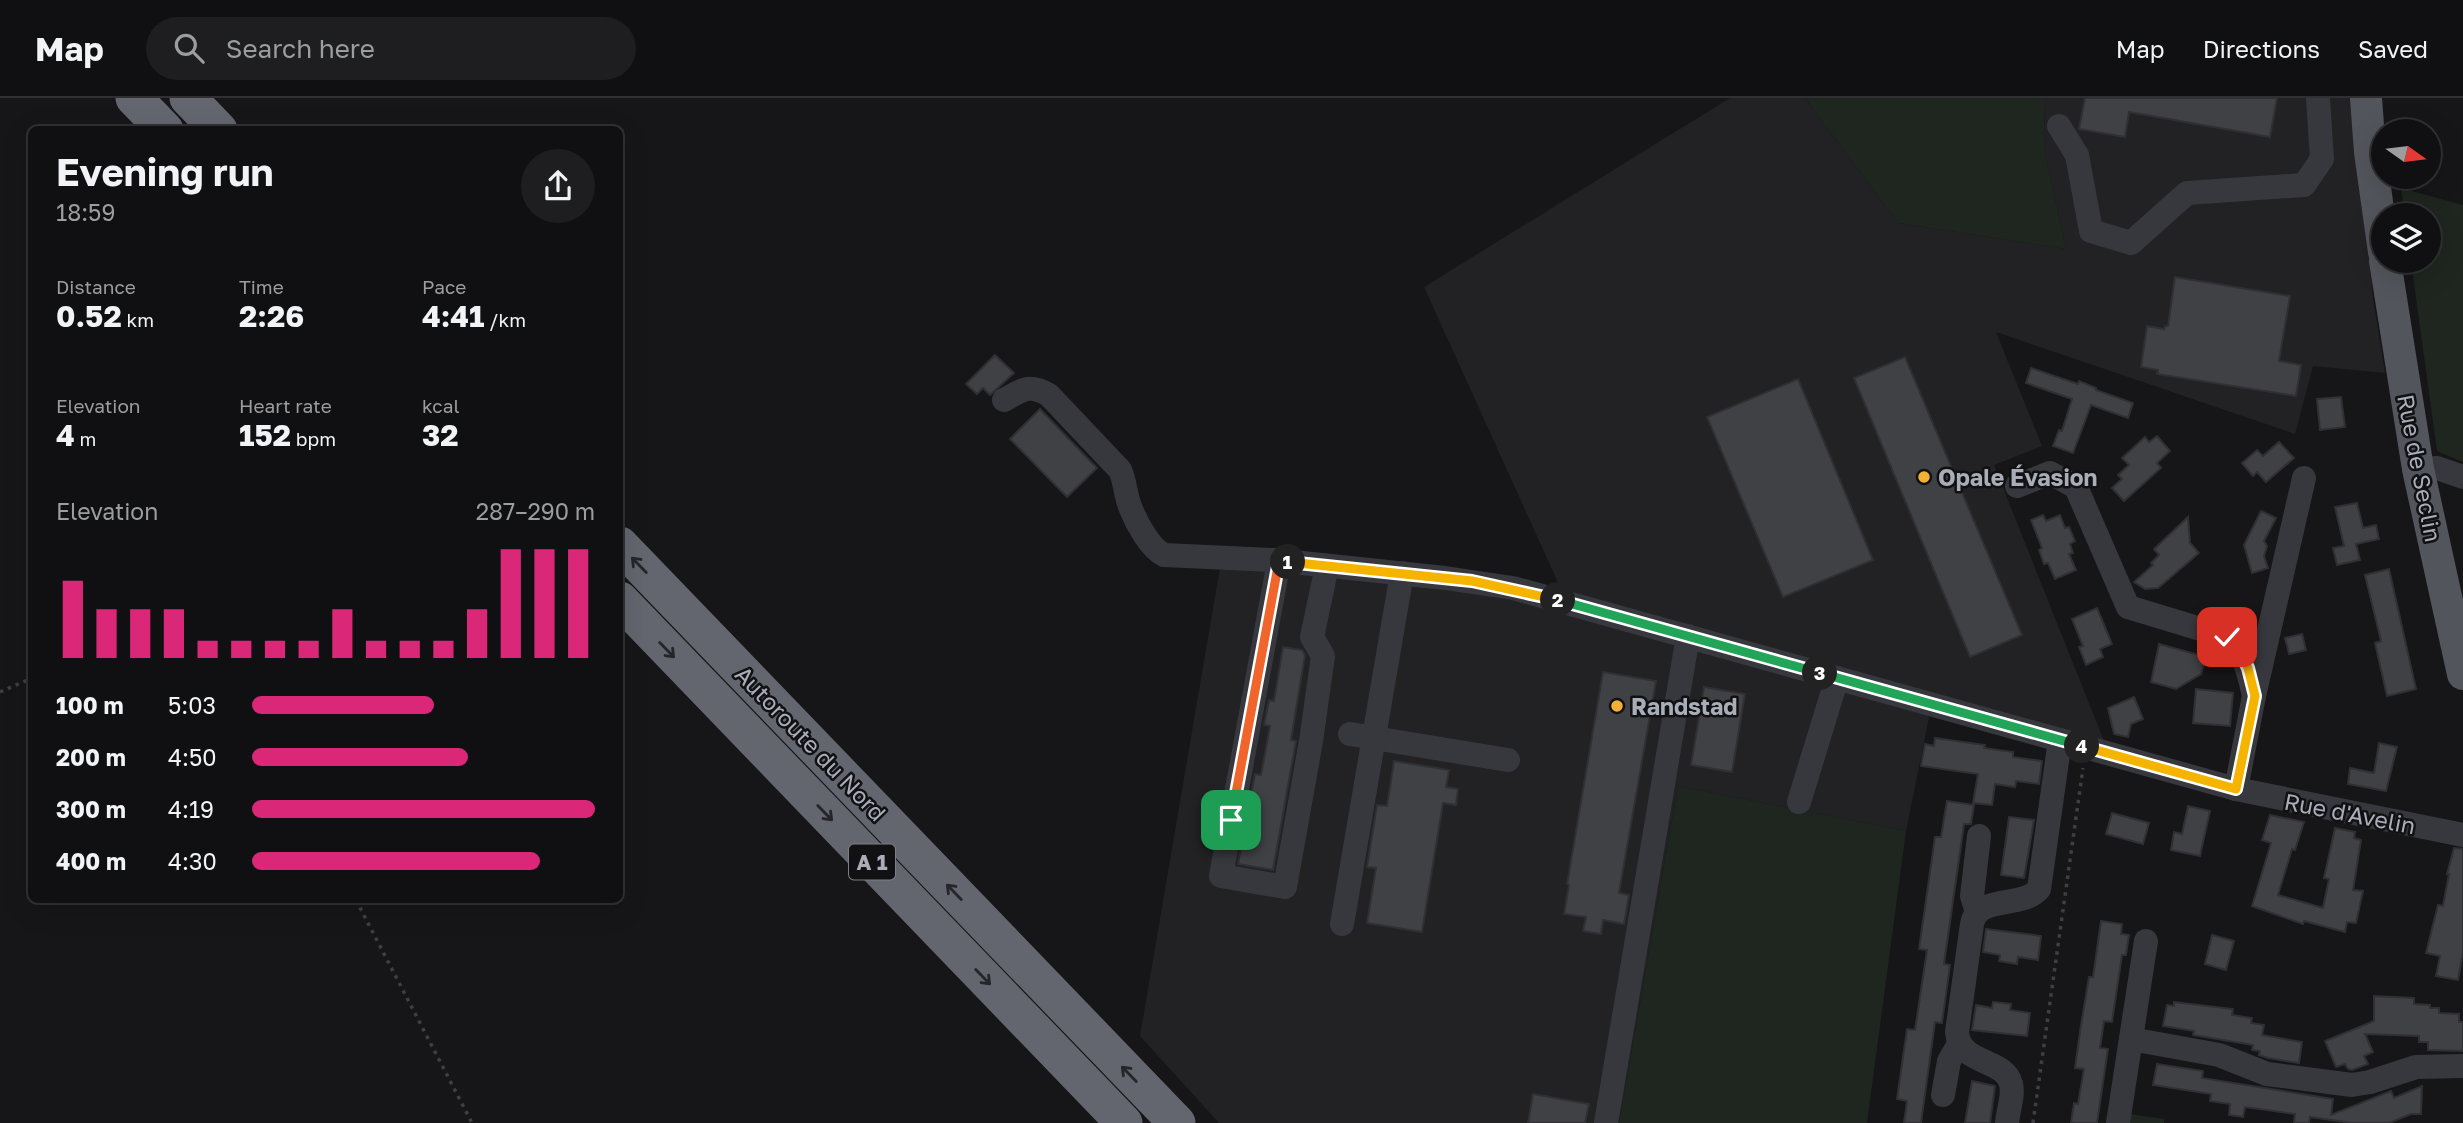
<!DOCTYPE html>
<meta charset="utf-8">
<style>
:root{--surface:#101012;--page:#1e1e20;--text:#f1f3f6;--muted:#9c9d9f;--line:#303032;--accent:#db2777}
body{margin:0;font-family:"Golos Text",sans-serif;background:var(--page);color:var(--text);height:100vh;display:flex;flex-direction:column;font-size:26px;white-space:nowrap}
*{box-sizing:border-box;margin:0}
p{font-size:23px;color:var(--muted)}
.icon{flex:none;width:38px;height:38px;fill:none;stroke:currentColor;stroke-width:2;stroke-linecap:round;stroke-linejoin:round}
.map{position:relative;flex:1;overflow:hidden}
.drawer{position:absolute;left:28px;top:28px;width:595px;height:777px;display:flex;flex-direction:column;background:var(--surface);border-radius:10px;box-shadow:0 7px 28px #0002,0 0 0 2px var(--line)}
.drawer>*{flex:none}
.needle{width:46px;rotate:104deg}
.tools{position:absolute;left:2371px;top:21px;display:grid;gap:14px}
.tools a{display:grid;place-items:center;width:70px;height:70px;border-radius:50%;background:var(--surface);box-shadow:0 7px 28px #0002,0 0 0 2px var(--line);font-size:35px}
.pin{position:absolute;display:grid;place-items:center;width:60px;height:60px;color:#fff;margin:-30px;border-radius:14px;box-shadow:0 4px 10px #0006}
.km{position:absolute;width:35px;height:35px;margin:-18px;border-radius:50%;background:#222;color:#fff;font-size:19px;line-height:35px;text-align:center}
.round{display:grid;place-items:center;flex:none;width:74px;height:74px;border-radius:37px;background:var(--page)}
.summary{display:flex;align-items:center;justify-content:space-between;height:119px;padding:0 28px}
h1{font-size:38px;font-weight:700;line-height:52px}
.metrics{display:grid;grid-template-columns:repeat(3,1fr);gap:10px;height:119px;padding:7px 28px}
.metrics div{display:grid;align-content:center}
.metrics b{font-size:30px;font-weight:700}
.metrics small{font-size:19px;font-weight:400}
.metrics p{font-size:19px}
.chart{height:196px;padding:14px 28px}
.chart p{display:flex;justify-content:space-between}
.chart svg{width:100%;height:126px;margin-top:7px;stroke:var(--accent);stroke-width:6}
ul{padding:0 28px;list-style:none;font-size:23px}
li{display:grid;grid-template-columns:112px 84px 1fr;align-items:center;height:52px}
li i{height:18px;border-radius:9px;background:var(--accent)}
header{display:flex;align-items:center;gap:42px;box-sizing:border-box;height:98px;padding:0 35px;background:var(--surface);border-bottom:2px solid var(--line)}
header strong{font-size:33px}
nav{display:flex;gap:38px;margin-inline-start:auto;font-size:24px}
.search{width:490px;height:63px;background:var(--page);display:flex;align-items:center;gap:18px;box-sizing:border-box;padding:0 24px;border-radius:38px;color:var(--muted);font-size:26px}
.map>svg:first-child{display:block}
.built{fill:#222225}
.green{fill:#1e261f}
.building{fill:#404145;stroke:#303034;stroke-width:2}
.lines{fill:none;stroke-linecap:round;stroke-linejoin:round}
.path{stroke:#3d3f44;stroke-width:3.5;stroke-dasharray:3.5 5;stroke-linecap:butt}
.minor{stroke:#37383d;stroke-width:24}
.major{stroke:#53555c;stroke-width:32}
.highway{stroke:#63666e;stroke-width:37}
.oneway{stroke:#26262a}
.split-1-casing{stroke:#fff;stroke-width:14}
.split-2-casing{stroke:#fff;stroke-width:14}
.split-3-casing{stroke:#fff;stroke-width:14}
.split-4-casing{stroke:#fff;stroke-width:14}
.split-5-casing{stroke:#fff;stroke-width:14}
.split-1{stroke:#f0652b;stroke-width:9}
.split-2{stroke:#f5b400;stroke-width:9}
.split-3{stroke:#22a559;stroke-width:9}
.split-4{stroke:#22a559;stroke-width:9}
.split-5{stroke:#f5b400;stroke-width:9}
.poi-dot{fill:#f2b134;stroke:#111113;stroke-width:2.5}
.labels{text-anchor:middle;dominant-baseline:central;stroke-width:5;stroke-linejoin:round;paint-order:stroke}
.shield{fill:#111113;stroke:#7b7e86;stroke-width:2}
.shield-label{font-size:21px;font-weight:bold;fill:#a8adb8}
.street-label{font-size:23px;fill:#a8adb8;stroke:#111113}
.poi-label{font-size:23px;font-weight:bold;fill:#a8adb8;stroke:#111113;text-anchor:start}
</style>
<header>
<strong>Map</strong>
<div class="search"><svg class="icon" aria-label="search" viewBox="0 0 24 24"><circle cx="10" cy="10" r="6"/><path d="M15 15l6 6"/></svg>Search here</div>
<nav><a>Map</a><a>Directions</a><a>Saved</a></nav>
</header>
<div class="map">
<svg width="2463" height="1025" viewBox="0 0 2463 1025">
<rect width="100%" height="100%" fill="#161618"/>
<path class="built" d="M1730,0H1805L1898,125L2066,151L2044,51L2045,0H2353L2373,200L2385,275L2313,268L2295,336L1996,234L2042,348L1994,367L2104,643L1934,595L1906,733L1678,688L1619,1025H1219L1140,938L1223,452L1561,491L1424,189Z"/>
<g class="green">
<path d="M1805,0H2045L2044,51L2066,151L1898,125Z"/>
<path d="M2401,90L2463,107V364L2437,353L2411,163H2429V117H2405Z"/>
<path d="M1678,688L1906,733L1867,1025H1619Z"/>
<path d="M2130,1016L2164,1021V1025H2128Z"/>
</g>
<g class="building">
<path d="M2085,0H2277L2270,39L2129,14L2125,39L2079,31Z"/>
<path d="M2175,179L2290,198L2279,263L2301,267L2296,298L2157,276L2158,272L2141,269L2147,228L2164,231L2165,228H2168Z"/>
<path d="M995,257L1014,275L990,297L983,290L977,296L966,286Z"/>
<path d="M1905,259L2022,537L1970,559L1854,280Z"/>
<path d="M2031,270L2078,286L2079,283L2096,290V292L2133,305L2128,320L2091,307L2073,355L2053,348L2059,332L2062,333L2072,301L2026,285Z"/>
<path d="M1798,281L1873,462L1783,499L1707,319Z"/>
<path d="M2341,299L2345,329L2320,332L2317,301Z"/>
<path d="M1040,311L1097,370L1067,399L1010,341Z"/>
<path d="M2157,338L2170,353L2157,365L2161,370L2124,403L2112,390L2122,381L2118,377L2129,367L2122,360L2145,339L2149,344Z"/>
<path d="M2279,344L2294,360L2266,384L2257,374L2253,378L2242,365L2257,352L2263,358Z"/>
<path d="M2357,405L2363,430L2376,427L2379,441L2356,446L2360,462L2337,467L2333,450L2344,448L2335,409Z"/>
<path d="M2261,413L2276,420L2264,443L2267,448L2264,458L2268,470L2252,475L2244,447Z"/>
<path d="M2043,417L2046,423L2060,417L2065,430L2069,429L2075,443L2070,446L2073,455L2069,456L2076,472L2055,481L2048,465L2044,466L2039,452L2042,450L2031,422Z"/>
<path d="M2188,419L2190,445L2199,455L2158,490L2145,491L2134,484L2153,467L2151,465L2159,457L2154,451Z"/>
<path d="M2389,471L2416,591L2387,598L2375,545L2381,543L2365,477Z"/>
<path d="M2097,510L2112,546L2100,551L2103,559L2086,567L2079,549L2083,548L2072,521Z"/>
<path d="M2302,536L2306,552L2289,556L2285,540Z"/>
<path d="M2159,546L2206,559L2201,576L2176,591L2151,584Z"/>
<path d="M1283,549L1302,552L1305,557L1291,642L1296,643L1273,772L1238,766L1255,676L1261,677L1270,628L1264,627L1269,602L1274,603Z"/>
<path d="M1603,574L1656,583L1619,795L1629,797L1624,826L1603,822L1601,836L1583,833L1586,819L1564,816L1569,787L1567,786Z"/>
<path d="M1704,589L1745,596L1732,674L1691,667Z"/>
<path d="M2196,591L2233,595L2230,628L2193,625Z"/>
<path d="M2134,599L2143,621L2131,626L2128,639L2114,636L2108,610Z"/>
<path d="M1935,640L1985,647L1984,650L2013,654V659L2042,663L2039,686L2016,683L2015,689L1995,686L1992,707L1973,705L1978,676L1921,668L1925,646L1934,648Z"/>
<path d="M2379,645L2397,649L2386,693L2348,686L2350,670L2374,675Z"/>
<path d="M1394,663L1449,672L1446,689L1458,691L1456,707L1443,705L1422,834L1367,825L1376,770L1367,769L1377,707L1387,708Z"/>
<path d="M1947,703L1974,707L1971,726H1964L1944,866L1950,867L1942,925L1935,924L1921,1025H1904L1907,1003L1897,1001L1907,931L1915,932L1927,852L1919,851L1935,739H1941Z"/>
<path d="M2188,708L2210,713L2200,758L2171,752L2174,734L2182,736Z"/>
<path d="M2112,715L2149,725L2143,746L2106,736Z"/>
<path d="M2270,717L2304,724L2295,752L2292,751L2278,797L2323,810L2329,781L2324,780L2335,730L2355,734L2354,740L2361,742L2353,792L2363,793L2356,825L2347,824L2345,834L2304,823L2303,826L2252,808L2271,745L2262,742Z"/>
<path d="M2009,719L2034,722L2024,780L2001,777Z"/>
<path d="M2454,750L2463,751V854L2458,882L2436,878L2440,858L2426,855L2438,807L2443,808L2449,776H2447Z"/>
<path d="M2101,823L2122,826L2121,836L2129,837L2126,857H2122L2112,924L2104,923L2100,950L2108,951L2097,1025H2071L2074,1005L2078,1006L2084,971L2075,970L2081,927L2089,879H2093Z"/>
<path d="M1986,831L2041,838L2038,862L2018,859L2017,866L1999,863L2000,857L1983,854Z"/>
<path d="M2212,837L2234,843L2226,872L2205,866Z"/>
<path d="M2374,898L2414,900V906L2430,907V910H2439V915L2459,916V924H2463V953L2428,952V944H2419V938L2365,936L2373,954L2364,958L2368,966L2352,972L2348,971L2345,966L2336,969L2325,943L2374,923Z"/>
<path d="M1993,904L2011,906L2010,912L2030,915L2027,938L1972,932L1976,907L1992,910Z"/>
<path d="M2174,904L2233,911L2232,917L2252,920L2251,925L2264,927L2262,937L2302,944L2299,965L2268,960L2259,957L2260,953L2252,952L2253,947L2193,937L2194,933L2163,928L2167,907L2174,908Z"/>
<path d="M2157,966L2203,973L2202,980L2333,1001L2331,1017L2391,993L2394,1000L2422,988L2421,1016H2411L2389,1025H2352L2310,1019L2309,1025H2294L2295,1016L2245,1009L2243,1019L2229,1017L2230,1006L2210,1003L2211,996L2153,987Z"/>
<path d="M1972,983L1995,988L1990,1025H1965Z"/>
<path d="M1533,996L1589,1006L1585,1025H1528Z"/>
</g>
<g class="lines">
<g class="path">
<path d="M0,594L32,580"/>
<path d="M356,802L472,1025"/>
<path d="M2033,1025L2083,670"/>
</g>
<g class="minor">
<path d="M2059,28L2077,57L2091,133L2131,145L2187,95L2304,87L2322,61L2318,0"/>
<path d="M1004,302C1022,292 1029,285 1049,297L1120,372C1126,385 1125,398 1131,411C1137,426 1150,450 1164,457L1274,462L1445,480L1513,490L2236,691L2463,737"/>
<path d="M2418,371L2437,370L2463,379"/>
<path d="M2017,388L2050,375L2076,389L2128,509L2227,539C2245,555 2249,576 2254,598"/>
<path d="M1279,463L1221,778L1285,789L1311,643L1323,558L1312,539L1327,468"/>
<path d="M1350,636L1508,662"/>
<path d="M2236,691L2254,598L2304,380"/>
<path d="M1799,704L1837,580"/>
<path d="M1977,814L1972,798L1979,738"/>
<path d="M1342,826L1402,475"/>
<path d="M2131,941L2219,957L2267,976L2352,987L2370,984L2416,969L2463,968"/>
<path d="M1943,997L1949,963L1959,946"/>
<path d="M1606,1025L1688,538"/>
<path d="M2007,1025C2008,1013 2014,997 2011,986C2005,960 1959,967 1957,934L1972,826C1978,796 2022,811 2039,791L2060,642"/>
<path d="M2118,1025L2146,843"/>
</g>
<g class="major">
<path d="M2366,0L2370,54L2384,154"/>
<path d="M2385,163L2418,371L2463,576"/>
</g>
<g class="highway">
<path d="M134,0L165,32"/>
<path d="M188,0L219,32"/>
<path d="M620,447L1177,1025"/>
<path d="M620,502L1124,1025"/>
</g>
</g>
<defs><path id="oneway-shaft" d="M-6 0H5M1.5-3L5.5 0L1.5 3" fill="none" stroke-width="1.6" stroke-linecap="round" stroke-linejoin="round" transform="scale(1.75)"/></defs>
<g class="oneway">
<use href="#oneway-shaft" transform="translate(639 467) rotate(-134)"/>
<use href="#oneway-shaft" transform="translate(667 552) rotate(46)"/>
<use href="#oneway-shaft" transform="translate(825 715) rotate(46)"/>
<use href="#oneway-shaft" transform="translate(954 794) rotate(-134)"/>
<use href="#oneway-shaft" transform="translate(983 879) rotate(46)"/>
<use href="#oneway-shaft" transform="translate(1129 976) rotate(-134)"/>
</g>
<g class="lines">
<defs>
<path id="split-1" d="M1231,722L1279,463L1288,464"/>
<path id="split-2" d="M1288,464L1472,483L1558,502"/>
<path id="split-3" d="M1558,502L1820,575"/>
<path id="split-4" d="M1820,575L2082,648"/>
<path id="split-5" d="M2082,648L2236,691L2255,598L2248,570L2237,548L2227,539"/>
</defs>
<use href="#split-1" class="split-1-casing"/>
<use href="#split-2" class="split-2-casing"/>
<use href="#split-3" class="split-3-casing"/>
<use href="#split-4" class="split-4-casing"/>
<use href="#split-5" class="split-5-casing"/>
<use href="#split-1" class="split-1"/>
<use href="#split-2" class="split-2"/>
<use href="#split-3" class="split-3"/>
<use href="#split-4" class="split-4"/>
<use href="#split-5" class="split-5"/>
</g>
<g class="poi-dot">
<circle cx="1924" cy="379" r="7"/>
<circle cx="1617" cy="608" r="7"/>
</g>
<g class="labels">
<rect class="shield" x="849" y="746.5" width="46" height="35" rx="5"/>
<g class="shield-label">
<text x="872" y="764">A 1</text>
</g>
<g class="street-label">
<text transform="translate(2420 370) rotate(79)">Rue de Seclin</text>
<text transform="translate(811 645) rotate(46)">Autoroute du Nord</text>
<text transform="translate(2350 715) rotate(11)">Rue d'Avelin</text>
</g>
<g class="poi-label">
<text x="1938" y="379">Opale Évasion</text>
<text x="1631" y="608">Randstad</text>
</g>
</g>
</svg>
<div class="tools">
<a><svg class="needle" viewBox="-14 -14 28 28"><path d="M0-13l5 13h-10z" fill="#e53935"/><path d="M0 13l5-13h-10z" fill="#9c9d9f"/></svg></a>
<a><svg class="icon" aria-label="layers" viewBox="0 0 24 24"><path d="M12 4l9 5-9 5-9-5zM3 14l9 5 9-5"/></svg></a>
</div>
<div class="pin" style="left:1231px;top:722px;background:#1e9e55"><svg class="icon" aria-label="arrive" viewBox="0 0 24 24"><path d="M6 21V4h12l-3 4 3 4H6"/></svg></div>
<div class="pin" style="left:2227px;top:539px;background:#d93025"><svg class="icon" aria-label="check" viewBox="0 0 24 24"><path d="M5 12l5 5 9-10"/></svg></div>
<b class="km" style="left:1288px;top:464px">1</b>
<b class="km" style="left:1558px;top:502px">2</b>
<b class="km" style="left:1820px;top:575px">3</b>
<b class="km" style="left:2082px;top:648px">4</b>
<section class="drawer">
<div class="summary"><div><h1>Evening run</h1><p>18:59</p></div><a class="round"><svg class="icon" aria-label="share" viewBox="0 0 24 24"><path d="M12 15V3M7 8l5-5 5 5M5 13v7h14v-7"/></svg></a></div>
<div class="metrics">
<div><p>Distance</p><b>0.52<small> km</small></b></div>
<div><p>Time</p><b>2:26</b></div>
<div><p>Pace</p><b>4:41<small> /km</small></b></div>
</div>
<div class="metrics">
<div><p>Elevation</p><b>4<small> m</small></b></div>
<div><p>Heart rate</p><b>152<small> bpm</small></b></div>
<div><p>kcal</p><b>32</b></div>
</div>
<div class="chart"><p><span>Elevation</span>287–290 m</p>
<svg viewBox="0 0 160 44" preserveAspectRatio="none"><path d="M5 44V17M15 44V27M25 44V27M35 44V27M45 44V38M55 44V38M65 44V38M75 44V38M85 44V27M95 44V38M105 44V38M115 44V38M125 44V27M135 44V6M145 44V6M155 44V6"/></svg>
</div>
<ul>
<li><b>100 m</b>5:03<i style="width:53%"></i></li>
<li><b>200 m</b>4:50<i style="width:63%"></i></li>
<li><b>300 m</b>4:19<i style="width:100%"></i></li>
<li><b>400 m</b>4:30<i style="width:84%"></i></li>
</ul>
</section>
</div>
